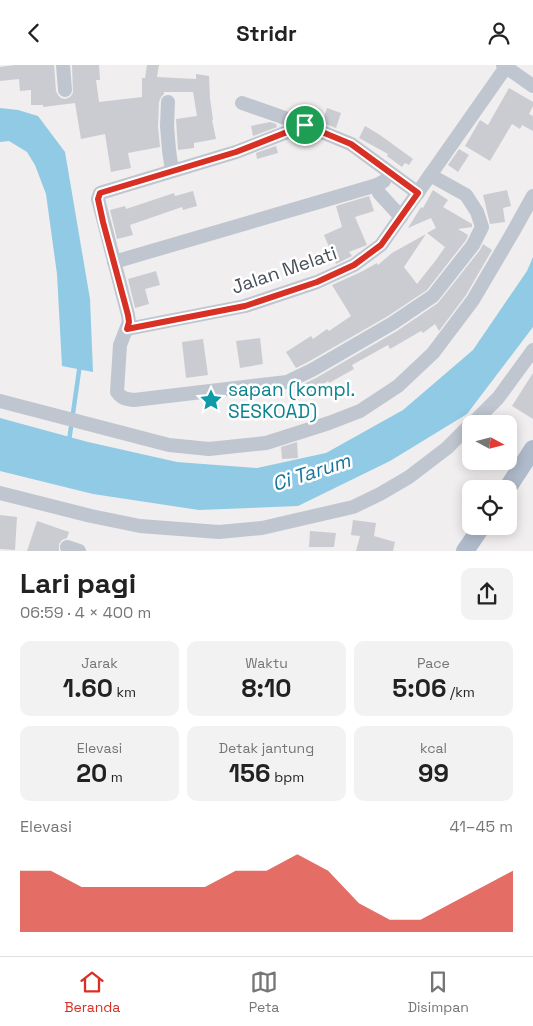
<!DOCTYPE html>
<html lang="id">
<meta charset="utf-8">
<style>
:root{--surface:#fff;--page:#f2f2f2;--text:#222;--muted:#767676;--line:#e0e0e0;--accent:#d93025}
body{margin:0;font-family:"Space Grotesk",sans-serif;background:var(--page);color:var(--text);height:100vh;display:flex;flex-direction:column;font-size:19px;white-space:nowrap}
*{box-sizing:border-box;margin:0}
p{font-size:16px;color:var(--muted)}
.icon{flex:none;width:28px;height:28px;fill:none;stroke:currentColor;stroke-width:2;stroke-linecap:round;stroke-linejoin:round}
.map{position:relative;height:486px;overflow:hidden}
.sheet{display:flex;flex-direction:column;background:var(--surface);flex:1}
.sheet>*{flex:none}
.needle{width:32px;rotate:97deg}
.tools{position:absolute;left:462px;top:350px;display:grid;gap:10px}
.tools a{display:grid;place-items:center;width:55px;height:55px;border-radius:10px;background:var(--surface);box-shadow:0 2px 12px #0003;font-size:25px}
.pin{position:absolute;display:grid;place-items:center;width:42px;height:42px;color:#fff;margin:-21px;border:2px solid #fff;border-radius:50%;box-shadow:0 1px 5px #0007}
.round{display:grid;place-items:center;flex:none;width:52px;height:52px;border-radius:10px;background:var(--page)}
.head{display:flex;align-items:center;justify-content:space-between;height:85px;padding:0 20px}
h1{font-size:28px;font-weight:700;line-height:38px}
.figures{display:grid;grid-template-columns:repeat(3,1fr);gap:8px;height:85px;padding:5px 20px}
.figures div{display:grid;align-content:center;border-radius:10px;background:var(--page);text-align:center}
.figures b{font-size:25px;font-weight:700}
.figures small{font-size:14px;font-weight:400}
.figures p{font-size:14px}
.chart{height:140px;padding:10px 20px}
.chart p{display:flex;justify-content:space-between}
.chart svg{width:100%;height:90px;margin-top:5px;fill:var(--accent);opacity:.7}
header{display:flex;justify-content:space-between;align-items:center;height:65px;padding:0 20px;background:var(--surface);font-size:22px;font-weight:700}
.tabs{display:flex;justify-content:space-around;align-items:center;height:70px;border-top:1px solid var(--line);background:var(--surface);font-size:14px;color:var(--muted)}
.tabs a{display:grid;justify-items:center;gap:2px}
.tabs .active{color:var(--accent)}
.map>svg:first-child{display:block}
.water{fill:#90cae4}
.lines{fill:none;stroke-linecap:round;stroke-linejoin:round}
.stream{stroke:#90cae4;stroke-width:4.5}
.building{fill:#cbccd2}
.minor{stroke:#bfc6cf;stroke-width:14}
.major{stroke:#afbaca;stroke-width:18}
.route-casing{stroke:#fff;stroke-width:10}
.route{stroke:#d93025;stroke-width:6}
.labels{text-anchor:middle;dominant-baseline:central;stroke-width:5;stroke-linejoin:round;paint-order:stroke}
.street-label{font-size:19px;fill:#474f59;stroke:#fff}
.culture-label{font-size:19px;fill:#0d838f;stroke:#fff;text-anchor:start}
.water-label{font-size:20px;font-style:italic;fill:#18749c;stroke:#fff}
</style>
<header><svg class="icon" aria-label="back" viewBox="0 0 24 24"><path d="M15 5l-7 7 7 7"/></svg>Stridr<svg class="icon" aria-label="person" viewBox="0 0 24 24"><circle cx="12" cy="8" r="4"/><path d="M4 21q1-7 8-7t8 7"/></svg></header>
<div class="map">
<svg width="533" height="486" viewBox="0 0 533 486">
<rect width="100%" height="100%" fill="#f0eeee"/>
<g class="water">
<path d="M0,43L18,45L38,51L65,87L90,234L93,307L62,301L57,209L46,129L35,100L27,87L9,76L0,77Z"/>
<path d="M533,192V262L467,349L390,396L298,441L199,445L93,429L0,406V353L88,377L177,397L257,403L326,388L403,345L473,285L527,206Z"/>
</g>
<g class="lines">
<path class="stream" d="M69,376L80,299"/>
</g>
<g class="building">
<path d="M15,0H54L56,26L58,30L61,33L65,34L70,32L73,28L72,0H99L100,15H96L99,37L142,32V13H145L147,0H159L157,12L196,14V9L209,11L210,33L213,55H212L216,74L194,78V83L178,85L176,54L197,51L193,27H164V29L161,32L159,37L158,62L160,82L128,88L131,103L111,107L105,69L81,74L75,38L43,42V40H31V25L20,26L19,14L0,16V2Z"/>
<path d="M509,23L533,37V41L529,49L533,51V66L522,60L520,64L512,59L490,96L465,81L480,55L488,60Z"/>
<path d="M327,43L341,48L336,63L322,58Z"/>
<path d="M270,57L276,59L277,62L253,71L251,61Z"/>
<path d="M365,61L380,70L413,94L409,100L405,98L402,102L387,91L388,89L359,73Z"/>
<path d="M276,81L278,88L257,94L256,88Z"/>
<path d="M459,84L469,90L458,107L448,100Z"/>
<path d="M433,125L448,135L443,142L472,159V162L458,164L468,170L466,175L427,225L388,251L308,297L296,303L286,287L311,271L313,274L327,264L329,266L351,251L332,220L361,207L377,198L378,200L392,188L426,169L404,202L417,219L436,195L445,182L427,168L436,163L431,153L408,163L421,142L423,143Z"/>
<path d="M507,125L511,141L503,143L505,157L490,159L483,130Z"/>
<path d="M193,126L197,141L183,145L182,142L130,160L133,170L117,174L110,145L125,141L126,144L174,128L175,131Z"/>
<path d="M369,131L374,146L355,152L367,180L349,187L352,191L336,199L324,170L342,162L336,141Z"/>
<path d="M483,179L492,185L466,230L439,266L435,259L423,268L421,266L390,284L388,280L352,300L354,304L329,318L328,316L304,332L297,322L316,313L397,266L438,238L480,185Z"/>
<path d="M156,206L160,220L145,224L149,239L135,243L128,214Z"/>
<path d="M260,273L263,299L240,303L236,276Z"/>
<path d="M203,274L208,310L186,313L182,277Z"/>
<path d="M533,308V354L512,341Z"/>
<path d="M297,377L298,393L282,394L281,382Z"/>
<path d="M0,450L17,452L15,485L0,484Z"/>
<path d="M353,455L376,458L374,471L395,477L393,486H356L360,471L351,470Z"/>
<path d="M37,456L69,467L67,473L62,475L59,479V486H27Z"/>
<path d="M310,466L336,468L334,482H309Z"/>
</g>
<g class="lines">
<g class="minor">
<path d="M63,0L65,25"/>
<path d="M503,0L533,21"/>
<path d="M168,37L167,61L169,85L172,106"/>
<path d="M242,38L305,60L351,79L418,128"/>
<path d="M305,60L236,87L100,128L98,134L128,250L129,257L120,280L117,327C122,334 127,334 134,335L287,317L312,305L393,258L433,231L473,180L482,162L477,147L466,130L430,110"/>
<path d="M384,116L377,120L379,128L401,152"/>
<path d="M114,197L377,120"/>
<path d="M127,264L245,241L317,217L354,200L381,180L506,2"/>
<path d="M0,336L169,380L209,384L266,378L329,358L360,346L398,321L433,288L473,235L513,167L533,131"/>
<path d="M472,359L498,333L533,285"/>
<path d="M0,428L91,451L140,461L219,467L262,463L353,442L380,429L409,412L447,383L471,359"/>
<path d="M67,482L79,486"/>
</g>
<g class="major">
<path d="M507,424L533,384"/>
<path d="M465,486L482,461"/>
</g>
</g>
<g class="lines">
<defs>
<path id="route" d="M305,60L351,79L418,128L381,180L354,200L317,217L245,241L127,264L129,257L128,250L103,157L98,134L100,128L236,87Z"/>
</defs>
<use href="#route" class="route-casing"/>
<use href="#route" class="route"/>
</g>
<defs>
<symbol id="sight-bare" viewBox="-9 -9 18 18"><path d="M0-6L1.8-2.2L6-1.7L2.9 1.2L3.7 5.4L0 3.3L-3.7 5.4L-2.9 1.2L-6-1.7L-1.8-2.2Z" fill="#0f9aa8" stroke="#fff" stroke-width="2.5" paint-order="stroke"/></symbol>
</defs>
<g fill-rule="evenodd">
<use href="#sight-bare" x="195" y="319" width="32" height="32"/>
</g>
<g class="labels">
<g class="street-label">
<text transform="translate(284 205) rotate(-19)">Jalan Melati</text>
</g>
<g class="culture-label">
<text x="228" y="324">sapan (kompl.<tspan x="228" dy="22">SESKOAD)</tspan></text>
</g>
<g class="water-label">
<text transform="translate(311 407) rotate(-18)">Ci Tarum</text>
</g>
</g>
</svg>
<div class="tools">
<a><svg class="needle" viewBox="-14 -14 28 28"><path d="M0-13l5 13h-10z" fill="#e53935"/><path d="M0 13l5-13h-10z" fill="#767676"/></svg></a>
<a><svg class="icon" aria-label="locate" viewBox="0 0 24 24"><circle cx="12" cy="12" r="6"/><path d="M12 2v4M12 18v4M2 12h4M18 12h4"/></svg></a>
</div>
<div class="pin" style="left:305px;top:60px;background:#1e9e55"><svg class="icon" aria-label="arrive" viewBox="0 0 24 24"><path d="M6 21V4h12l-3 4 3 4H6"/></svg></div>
</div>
<section class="sheet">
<div class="head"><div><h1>Lari pagi</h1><p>06:59 · 4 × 400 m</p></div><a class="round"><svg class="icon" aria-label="share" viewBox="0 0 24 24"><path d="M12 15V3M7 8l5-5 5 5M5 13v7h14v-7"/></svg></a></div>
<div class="figures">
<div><p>Jarak</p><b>1.60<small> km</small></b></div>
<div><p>Waktu</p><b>8:10</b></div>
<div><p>Pace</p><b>5:06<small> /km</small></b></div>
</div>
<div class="figures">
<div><p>Elevasi</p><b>20<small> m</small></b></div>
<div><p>Detak jantung</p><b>156<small> bpm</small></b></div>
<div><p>kcal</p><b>99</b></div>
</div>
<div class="chart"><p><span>Elevasi</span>41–45 m</p>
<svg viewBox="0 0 160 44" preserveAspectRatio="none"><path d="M0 44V14L10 14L20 22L30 22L40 22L50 22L60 22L70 14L80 14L90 6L100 14L110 30L120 38L130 38L140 30L150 22L160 14V44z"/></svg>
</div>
</section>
<nav class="tabs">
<a class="active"><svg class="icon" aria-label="home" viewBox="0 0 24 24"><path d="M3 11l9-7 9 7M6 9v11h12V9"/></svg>Beranda</a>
<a><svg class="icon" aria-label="map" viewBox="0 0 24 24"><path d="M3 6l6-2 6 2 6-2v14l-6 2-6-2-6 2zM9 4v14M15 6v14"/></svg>Peta</a>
<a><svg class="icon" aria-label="saved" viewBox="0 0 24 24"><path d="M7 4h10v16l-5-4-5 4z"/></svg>Disimpan</a>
</nav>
